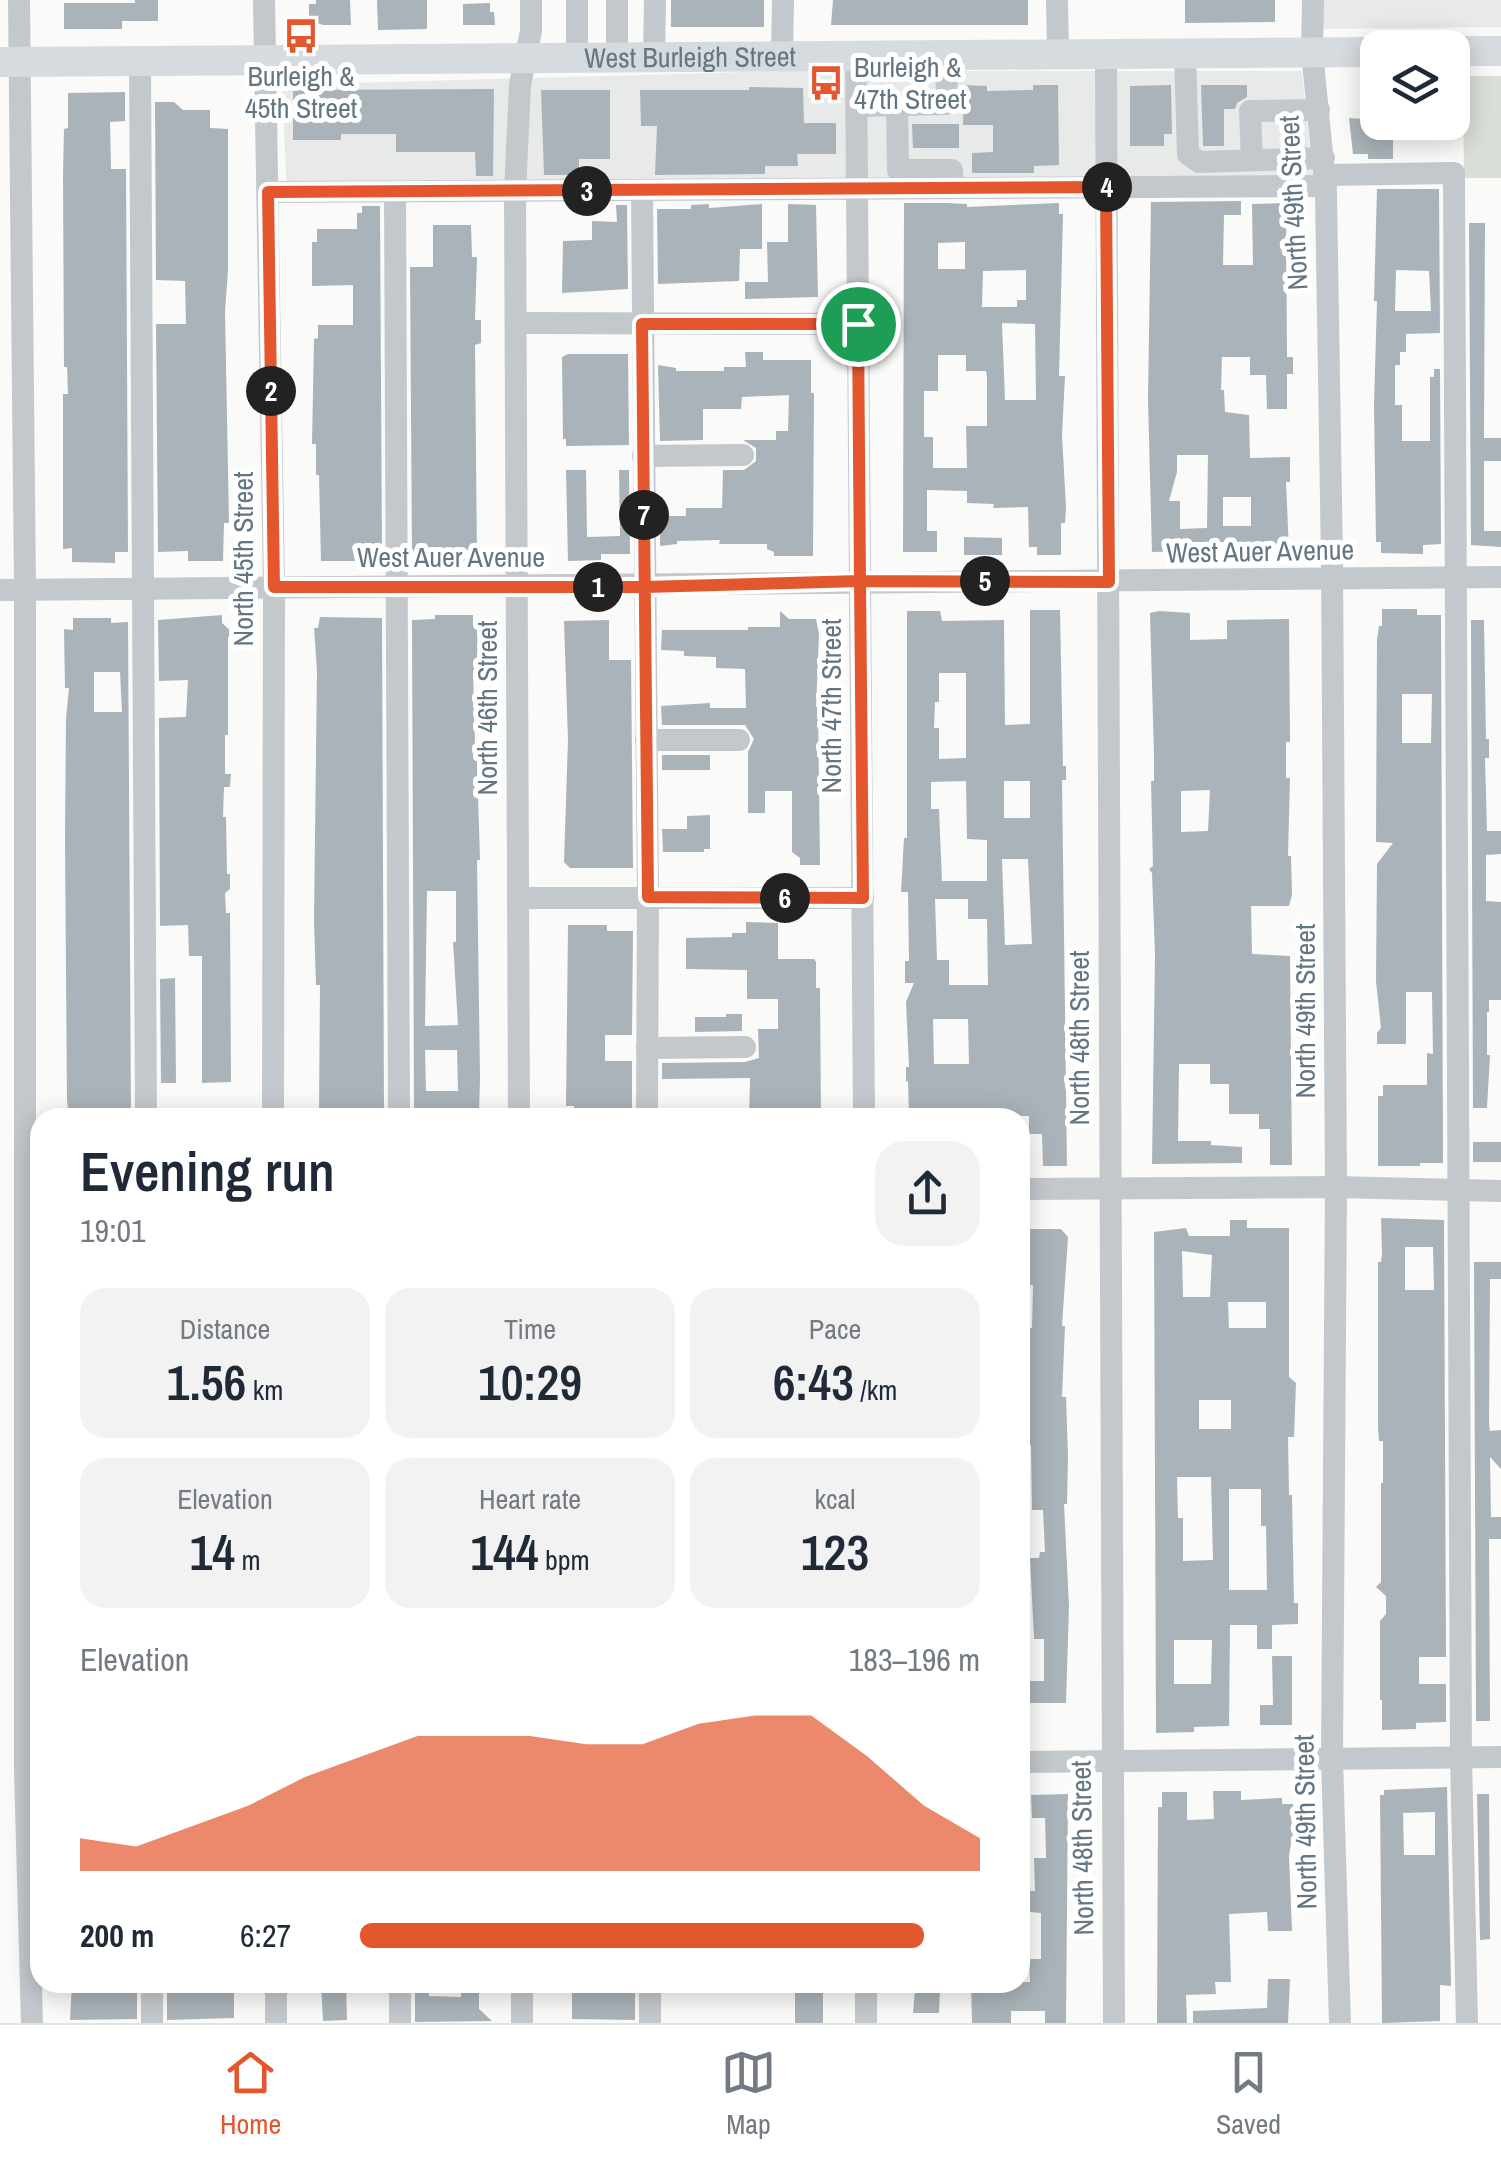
<!DOCTYPE html>
<meta charset="utf-8">
<style>
:root{--surface:#fff;--page:#f2f2f3;--text:#1f2937;--muted:#747a83;--line:#e0e1e3;--accent:#e4572e}
body{margin:0;font-family:"Archivo Narrow",sans-serif;background:var(--page);color:var(--text);height:100vh;display:flex;flex-direction:column;font-size:38px;white-space:nowrap}
*{box-sizing:border-box;margin:0}
p{font-size:32px;color:var(--muted)}
.icon{flex:none;width:55px;height:55px;fill:none;stroke:currentColor;stroke-width:2;stroke-linecap:round;stroke-linejoin:round}
.map{position:relative;flex:1;overflow:hidden}
.details{position:absolute;left:30px;top:1108px;width:1000px;height:885px;display:flex;flex-direction:column;background:var(--surface);border-radius:30px;box-shadow:0 5px 25px #0003}
.details>*{flex:none}
.tools{position:absolute;left:1360px;top:30px;display:grid;gap:20px}
.tools a{display:grid;place-items:center;width:110px;height:110px;border-radius:20px;background:var(--surface);box-shadow:0 5px 25px #0003;font-size:50px}
.pin{position:absolute;display:grid;place-items:center;width:85px;height:85px;color:#fff;margin:-42px;border:5px solid #fff;border-radius:50%;box-shadow:0 2px 10px #0007}
.km{position:absolute;width:50px;height:50px;margin:-25px;border-radius:50%;background:#222;color:#fff;font-size:28px;line-height:50px;text-align:center}
.round{display:grid;place-items:center;flex:none;width:105px;height:105px;border-radius:30px;background:var(--page)}
.head{display:flex;align-items:center;justify-content:space-between;height:170px;padding:0 50px}
h1{font-size:55px;font-weight:600;line-height:75px}
.figures{display:grid;grid-template-columns:repeat(3,1fr);gap:15px;height:170px;padding:10px 50px}
.figures div{display:grid;align-content:center;border-radius:25px;background:var(--page);text-align:center}
.figures b{font-size:50px;font-weight:600}
.figures small{font-size:28px;font-weight:400}
.figures p{font-size:28px}
.chart{height:280px;padding:20px 50px}
.chart p{display:flex;justify-content:space-between}
.chart svg{width:100%;height:180px;margin-top:10px;fill:var(--accent);opacity:.7}
ul{padding:0 50px;list-style:none;font-size:32px}
li{display:grid;grid-template-columns:160px 120px 1fr;align-items:center;height:75px}
li i{height:25px;border-radius:12px;background:var(--accent)}
.dock{display:flex;justify-content:space-around;align-items:center;height:140px;border-top:2px solid var(--line);background:var(--surface);font-size:28px;color:var(--muted)}
.dock a{display:grid;justify-items:center;gap:5px}
.dock .on{color:var(--accent)}
.map>svg:first-child{display:block}
.built{fill:#e8e9e9}
.green{fill:#dadfd7}
.building{fill:#aab3b9;fill-rule:evenodd}
.lines{fill:none;stroke-linecap:round;stroke-linejoin:round}
.minor{stroke:#c3c8cc;stroke-width:22}
.major{stroke:#d6dbdf;stroke-width:30}
.route-casing{stroke:#fff;stroke-width:20}
.route{stroke:#e4572e;stroke-width:12}
.labels{text-anchor:middle;dominant-baseline:central;stroke-width:10;stroke-linejoin:round;paint-order:stroke}
.street-label{font-size:28px;fill:#657683;stroke:#fff}
.poi-label{font-size:28px;fill:#657683;stroke:#fff;text-anchor:start}
</style>
<div class="map">
<svg width="1501" height="2023" viewBox="0 0 1501 2023">
<rect width="100%" height="100%" fill="#fafaf8"/>
<g class="built">
<path d="M1322,0H1501V27L1322,29Z"/>
<path d="M781,71H1302L1313,180L287,194L282,85Z"/>
</g>
<path class="green" d="M1463,76H1501V178H1464Z"/>
<g class="building">
<path d="M135,0H158V21H122V29H64V3H135Z"/>
<path d="M316,0H350L351,25H323L317,23L316,18H309V4H316Z"/>
<path d="M377,0H427V29L378,30Z"/>
<rect x="671" y="0" width="93" height="27"/>
<path d="M833,0H1028V25H831Z"/>
<path d="M1185,0H1275V22L1185,23Z"/>
<path d="M490,3V12H494L495,25H463V4Z"/>
<path d="M964,85L987,86V91L1033,90V85H1058L1059,165L1034,166V173H972V153L993,152V125H963Z"/>
<path d="M1171,85L1172,134H1164V146H1130V86Z"/>
<path d="M1201,85H1247V97L1237,103L1235,109H1224V146H1203Z"/>
<path d="M749,87L803,88L804,123H836V154H797L798,166H765V174L655,175L657,126H641L640,90H749Z"/>
<path d="M494,89L493,176H476L475,152H396V134H341V140H293V90Z"/>
<path d="M541,90H610V159H579V175H544Z"/>
<path d="M125,92V121L110,122L111,169H126L128,552H115V563L72,562V548L63,549V394H68L67,367H64L63,175L64,129L68,128V93Z"/>
<path d="M155,102H174L183,110H210V128L228,129V270L225,311L229,523H224L223,561H188V551L158,552L156,324H186L185,281L156,280Z"/>
<path d="M1378,107V122H1393V159H1368V154H1353L1349,118L1364,119Z"/>
<path d="M912,124H959V148H913Z"/>
<path d="M1377,189H1439L1440,333L1406,334V352H1400V365H1395V405H1402V441H1430V377H1434V369H1440L1441,544L1423,545V554L1381,553V542H1376L1374,405L1377,301H1374ZM1396,270L1429,271L1431,311H1395Z"/>
<path d="M1241,201V215H1224L1223,265H1253L1252,204L1286,203L1287,357H1293V374H1287V409H1267L1266,375H1250V357H1222L1221,390H1224L1225,412L1249,415L1250,458L1290,457V482H1286L1289,551H1253L1249,549V542H1187V551L1152,552L1148,400L1151,202ZM1177,455H1208L1207,528L1180,529V501H1169L1177,472ZM1223,497H1251V526H1223Z"/>
<path d="M904,203H947L967,204V207L1059,203V214H1063L1059,376H1065L1062,435L1066,507L1065,523H1061V555H1037V547H1029L1028,507L993,508L994,504L967,503V491L927,490V531H937V552H903ZM965,242V269H938V243ZM1026,270V300H1017V307H982L983,271ZM1002,323L1035,324L1036,400H1005ZM938,355H966V371H986L987,378V426H966L967,468H933V437H924V391H938Z"/>
<path d="M709,204V208L762,204V249H740L739,281L658,284L657,209H691V205Z"/>
<path d="M788,204L816,205L818,297L745,299V282H768L767,242H788Z"/>
<path d="M616,205H627L628,289L562,293L563,241L592,240V221L617,222Z"/>
<path d="M362,206H380L382,557H358V561H321L319,475H316V444H312L314,339L318,338V325H353V285L312,286V242H317V229H357V213H362Z"/>
<path d="M1469,223H1485L1484,438H1501V461H1484V531H1501V547L1471,545Z"/>
<path d="M433,225H471L472,257H477L475,320H481V343L475,345L477,562H448V557H412L410,267H433Z"/>
<path d="M745,352H763V360H811V393H814L813,556H774V552L767,549V544H719L720,540L677,541V544L660,546V516H686V508H722L723,470H744L756,461V448L743,440H776V431H788L789,395L742,397L741,409H703V440L660,441L658,365L676,368V371H724V367H746Z"/>
<path d="M568,354H628L629,445L566,446V439H563L562,357Z"/>
<path d="M566,470H586L587,537L620,536L619,470H629L630,554H601V560L568,561Z"/>
<path d="M964,537L1002,538V555H964Z"/>
<path d="M1382,609H1417V615H1441L1443,1163H1420V1166H1378V1096H1383V1085H1427V1053L1433,1054L1432,992H1406V1044H1377V1033L1381,1028L1376,981L1377,864L1393,843L1376,842L1377,639L1379,626H1382ZM1402,694H1432L1431,743H1402Z"/>
<path d="M1030,610H1060L1063,766H1066V780H1062L1067,1166H1043L1042,1134H1029V1116L946,1114V1118H909L908,1081L906,1082V1067H909L906,1002L914,983H905V961H909L908,892H901L904,838H907V611H940L942,621L1004,620L1005,725L1030,724ZM939,673H966V758L939,759V728H934L935,702H939ZM966,781L967,839L987,840V881H942L939,809H931V782ZM1004,781H1030V818H1004ZM1002,859H1028L1032,944L1005,945ZM935,899H968V919H987L988,985H949V960H937ZM933,1019H968L969,1064H934Z"/>
<path d="M780,611L789,619H816L819,634L816,707L818,706L820,865H800V858L792,852V791H765V813H748V752L754,739L745,725H662L661,706L710,703V708H746L745,669L716,668V657L684,656V651L661,650L662,630H748V627H780Z"/>
<path d="M1159,611L1190,613V640L1227,639V620L1289,619L1290,742H1286V778H1290L1288,856H1291L1292,895L1289,906H1251L1252,954L1290,956L1292,1165H1270V1129H1259V1114H1229V1084H1210V1064H1179L1178,1141H1211V1145L1242,1147V1163L1152,1164L1155,955L1152,873L1149,869L1153,866L1151,781H1154V755L1150,613ZM1210,790L1208,831L1181,832V791Z"/>
<path d="M222,615V623L233,633L228,637V735H225V774H231L230,787H224L223,817H226L227,874H230V889L225,893L226,913H230L231,1082L202,1083V956H189L188,925L160,926L159,718L186,717L188,680L159,681L158,620Z"/>
<path d="M435,615H473V625H477L478,668L473,671L475,743L480,748V755L477,764L480,860H477L480,1080L479,1111L414,1114L412,620L435,619ZM427,891H456V942H453L458,1025L425,1026ZM425,1050H457L458,1091H426Z"/>
<path d="M320,617L382,618L384,1113H319L320,985H316L314,920L317,670L314,628H318Z"/>
<path d="M73,618H111V623L128,622L131,1115L69,1116L67,1101L65,839L66,718L69,688H65L64,629L73,630ZM94,672H120L122,712H94Z"/>
<path d="M609,620V660H631L633,868H570L564,862L568,740L564,621Z"/>
<path d="M1471,620H1484L1486,739H1489V758H1485L1487,831H1501V854L1486,855V901L1501,902V1000H1489V1012H1487V1055H1490L1487,1108H1473Z"/>
<rect x="662" y="755" width="48" height="15"/>
<path d="M710,815V849H704V852H663L662,829H687V816Z"/>
<path d="M746,922L778,923V959H814L816,962V988H820L821,1118H749L750,1078L662,1079V1063L745,1062L759,1058L758,1029H778V999H747V970L686,969V938L732,937V933H746Z"/>
<path d="M568,925H607V931H633L632,1035H605V1061H632V1109H617V1118H574V1106H566Z"/>
<path d="M175,978L176,1083H161L160,979Z"/>
<path d="M726,1014H742V1031L695,1032V1017H726Z"/>
<rect x="1473" y="1142" width="28" height="20"/>
<path d="M1381,1218L1444,1220L1446,1657H1419V1684H1446V1722L1416,1723V1729L1382,1730V1700H1380V1621L1386,1614V1596L1376,1587L1381,1582V1483H1383V1441H1379L1378,1428V1262H1381L1382,1253ZM1405,1247H1433L1434,1290H1405Z"/>
<path d="M1230,1220H1247V1228H1289V1377L1296,1383L1294,1437H1288L1289,1495H1292L1294,1603H1298V1624L1272,1625V1649H1257V1625H1230L1229,1726L1194,1727V1732L1156,1733L1154,1232L1186,1228L1189,1236H1230ZM1182,1251L1212,1255L1210,1297H1183ZM1228,1302H1266V1328H1229ZM1199,1400H1231V1429H1199ZM1177,1477H1211L1213,1560L1183,1561V1518H1178ZM1229,1489H1261V1526H1266L1267,1590H1229ZM1174,1640H1212L1211,1684H1174Z"/>
<path d="M1029,1229H1061L1068,1237L1062,1326H1065L1062,1397H1066L1068,1456L1067,1504H1064L1069,1606L1066,1703H1030V1681H1044V1639H1034L1030,1558H1039L1040,1552H1045L1043,1510H1032L1031,1445H1027V1328H1032L1033,1285H1029Z"/>
<path d="M1474,1262H1501V1279H1490L1489,1424L1490,1431L1501,1430V1469L1490,1457L1491,1517H1501V1539H1489L1490,1721H1476Z"/>
<path d="M1272,1656H1292V1725H1260V1705H1273Z"/>
<path d="M1447,1787L1451,1986L1440,1985V2021L1382,2023L1380,1795H1384V1790ZM1435,1812V1855H1404L1403,1813Z"/>
<path d="M1213,1791H1241V1800L1282,1798V1804H1293L1295,1842L1291,1843L1289,1856L1292,1931H1268L1267,1912L1229,1914L1231,1982H1215L1216,1994L1186,1995L1187,2023H1157L1158,1807H1162V1792H1187V1820L1214,1819Z"/>
<path d="M1068,1794L1066,2023H1045V2011H1011V2023H972L971,1982H1030L1029,1959H1041V1913L1030,1912V1891H1035L1034,1858H1046L1045,1818H1032L1031,1795Z"/>
<path d="M1477,1794H1489L1490,1939L1480,1940Z"/>
<path d="M1268,1979H1290L1288,2023H1193V2011L1267,2008Z"/>
<path d="M72,1982H137V2019L70,2020Z"/>
<path d="M167,1982H234V2018L167,2020Z"/>
<path d="M321,1982H346L347,2020L323,2021Z"/>
<path d="M415,1982H428L429,1996L461,1997V1982H479V2009L492,2021L415,2022Z"/>
<path d="M572,1982H635V2020L572,2019Z"/>
<path d="M915,1990H940L939,2013H913Z"/>
<rect x="795" y="1993" width="28" height="30"/>
</g>
<g class="lines">
<g class="minor">
<path d="M19,0L25,589V1771L32,2023"/>
<path d="M264,0L274,587L273,1118"/>
<path d="M617,0V55"/>
<path d="M1057,0L1058,54"/>
<path d="M1313,0L1312,52L1326,194L1332,561L1336,1187L1332,1758L1340,2023"/>
<path d="M782,53L783,0"/>
<path d="M1106,53L1114,2023"/>
<path d="M1185,53L1188,154L1199,162L1324,158"/>
<path d="M654,55L655,0"/>
<path d="M856,55L864,1118"/>
<path d="M577,56V0"/>
<path d="M140,60L146,1118"/>
<path d="M897,105L898,170H952L953,188"/>
<path d="M857,106L947,104L946,55"/>
<path d="M1252,160L1250,111L1319,110"/>
<path d="M1326,175L1454,173L1461,1757L1467,2023"/>
<path d="M642,191L648,897L647,1118"/>
<path d="M268,192L1326,186"/>
<path d="M395,192L399,1118"/>
<path d="M516,323L858,324"/>
<path d="M643,456L743,455"/>
<path d="M0,590L1501,577"/>
<path d="M646,740H739"/>
<path d="M518,898H863"/>
<path d="M647,1048L745,1047"/>
<path d="M519,1118L515,192L520,85L531,31V0"/>
<path d="M1020,1189L1336,1187L1501,1191"/>
<path d="M1020,1762L1501,1757"/>
<path d="M276,1982V2023"/>
<path d="M400,1982V2023"/>
<path d="M522,1982V2023"/>
<path d="M650,1982V2023"/>
<path d="M152,2023V1982"/>
<path d="M866,2023V1982"/>
</g>
<g class="major">
<path d="M1452,51H1501"/>
<path id="s1" d="M0,62L1378,52"/>
</g>
</g>
<g class="lines">
<defs>
<path id="route" d="M858,324L860,581L644,587H274L268,192L1106,187L1109,582L860,581L863,898L648,897L642,324H858"/>
</defs>
<use href="#route" class="route-casing"/>
<use href="#route" class="route"/>
</g>
<defs>
<symbol id="bus-bare" viewBox="-9 -9 18 18"><path d="M-5-6H5V4H4V6H2V4H-2V6H-4V4H-5ZM-3.5-4V0h7V-4ZM-3.5 1.2v1.5H-2V1.2ZM2 1.2v1.5H3.5V1.2Z" fill="#e4572e" stroke="#fff" stroke-width="2.5" paint-order="stroke"/></symbol>
</defs>
<g fill-rule="evenodd">
<use href="#bus-bare" x="276" y="11" width="50" height="50"/>
<use href="#bus-bare" x="801" y="58" width="50" height="50"/>
</g>
<g class="labels">
<g class="street-label">
<text stroke="none"><textPath href="#s1" startOffset="690">West Burleigh Street</textPath></text>
<text transform="translate(1293 203) rotate(-93)">North 49th Street</text>
<text transform="translate(1260 551) rotate(-1)">West Auer Avenue</text>
<text x="451" y="557">West Auer Avenue</text>
<text transform="translate(243 559) rotate(-90)">North 45th Street</text>
<text transform="translate(831 706) rotate(-90)">North 47th Street</text>
<text transform="translate(487 708) rotate(-90)">North 46th Street</text>
<text transform="translate(1305 1011) rotate(-90)">North 49th Street</text>
<text transform="translate(1079 1038) rotate(-90)">North 48th Street</text>
<text transform="translate(1305 1822) rotate(-91)">North 49th Street</text>
<text transform="translate(1082 1848) rotate(-91)">North 48th Street</text>
</g>
<g class="poi-label">
<text x="854" y="67">Burleigh &amp;<tspan x="854" dy="32">47th Street</tspan></text>
<text x="301" y="76" text-anchor="middle">Burleigh &amp;<tspan x="301" dy="32">45th Street</tspan></text>
</g>
</g>
</svg>
<div class="tools">
<a><svg class="icon" aria-label="layers" viewBox="0 0 24 24"><path d="M12 4l9 5-9 5-9-5zM3 14l9 5 9-5"/></svg></a>
</div>
<div class="pin" style="left:858px;top:324px;background:#1e9e55"><svg class="icon" aria-label="arrive" viewBox="0 0 24 24"><path d="M6 21V4h12l-3 4 3 4H6"/></svg></div>
<b class="km" style="left:598px;top:587px">1</b>
<b class="km" style="left:271px;top:391px">2</b>
<b class="km" style="left:587px;top:191px">3</b>
<b class="km" style="left:1107px;top:187px">4</b>
<b class="km" style="left:985px;top:581px">5</b>
<b class="km" style="left:785px;top:898px">6</b>
<b class="km" style="left:644px;top:515px">7</b>
<section class="details">
<div class="head"><div><h1>Evening run</h1><p>19:01</p></div><a class="round"><svg class="icon" aria-label="share" viewBox="0 0 24 24"><path d="M12 15V3M7 8l5-5 5 5M5 13v7h14v-7"/></svg></a></div>
<div class="figures">
<div><p>Distance</p><b>1.56<small> km</small></b></div>
<div><p>Time</p><b>10:29</b></div>
<div><p>Pace</p><b>6:43<small> /km</small></b></div>
</div>
<div class="figures">
<div><p>Elevation</p><b>14<small> m</small></b></div>
<div><p>Heart rate</p><b>144<small> bpm</small></b></div>
<div><p>kcal</p><b>123</b></div>
</div>
<div class="chart"><p><span>Elevation</span>183–196 m</p>
<svg viewBox="0 0 160 44" preserveAspectRatio="none"><path d="M0 44V36L10 38L20 33L30 28L40 21L50 16L60 11L70 11L80 11L90 13L100 13L110 8L120 6L130 6L140 16L150 28L160 36V44z"/></svg>
</div>
<ul>
<li><b>200 m</b>6:27<i style="width:91%"></i></li>
</ul>
</section>
</div>
<nav class="dock">
<a class="on"><svg class="icon" aria-label="home" viewBox="0 0 24 24"><path d="M3 11l9-7 9 7M6 9v11h12V9"/></svg>Home</a>
<a><svg class="icon" aria-label="map" viewBox="0 0 24 24"><path d="M3 6l6-2 6 2 6-2v14l-6 2-6-2-6 2zM9 4v14M15 6v14"/></svg>Map</a>
<a><svg class="icon" aria-label="saved" viewBox="0 0 24 24"><path d="M7 4h10v16l-5-4-5 4z"/></svg>Saved</a>
</nav>
